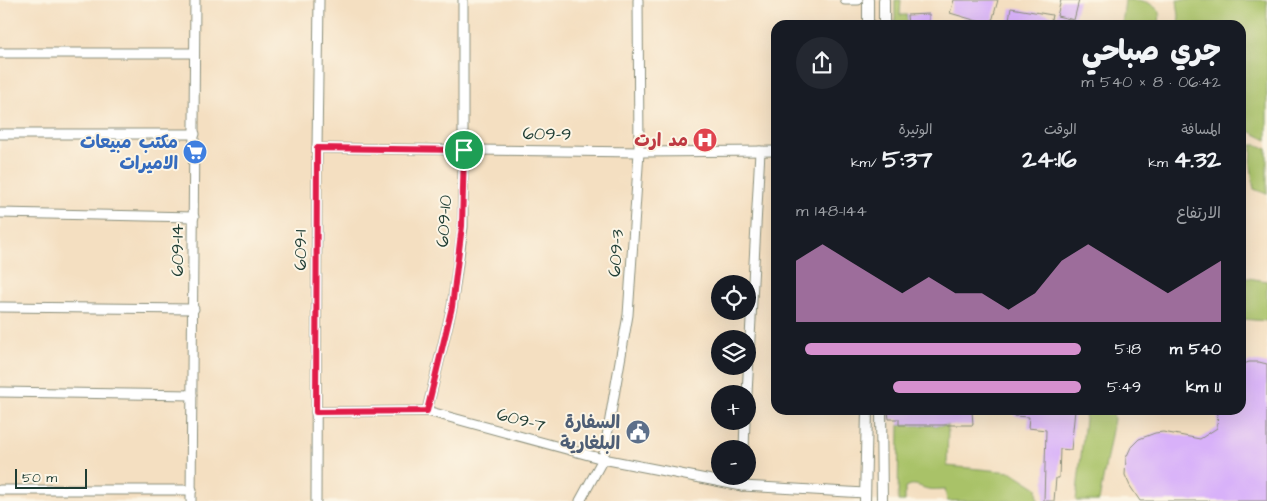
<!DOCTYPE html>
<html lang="ar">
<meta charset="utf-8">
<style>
:root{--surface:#171b24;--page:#242831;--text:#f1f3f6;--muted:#9ea1a6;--accent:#d690ce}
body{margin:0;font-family:"Architects Daughter","Playpen Sans Arabic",sans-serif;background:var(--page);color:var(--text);direction:rtl;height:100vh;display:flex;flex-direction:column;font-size:19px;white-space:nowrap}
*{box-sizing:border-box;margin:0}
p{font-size:16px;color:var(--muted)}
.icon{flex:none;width:28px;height:28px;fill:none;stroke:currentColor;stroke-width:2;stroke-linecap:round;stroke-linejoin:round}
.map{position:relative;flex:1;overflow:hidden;direction:ltr}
.details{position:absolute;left:771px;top:20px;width:475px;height:395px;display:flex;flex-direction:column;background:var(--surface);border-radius:15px;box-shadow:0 5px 20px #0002;direction:rtl}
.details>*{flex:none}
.fabs{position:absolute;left:711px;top:275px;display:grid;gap:10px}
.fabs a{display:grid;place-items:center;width:45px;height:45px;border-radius:50%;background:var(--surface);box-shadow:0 5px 20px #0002;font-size:25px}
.scale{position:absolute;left:15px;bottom:12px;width:72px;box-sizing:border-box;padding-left:5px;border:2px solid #1f3d34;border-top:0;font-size:14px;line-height:18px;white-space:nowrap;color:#1f3d34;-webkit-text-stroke:4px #fcf5e5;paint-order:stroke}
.pin{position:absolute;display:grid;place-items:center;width:42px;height:42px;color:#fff;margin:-21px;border:2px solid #fff;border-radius:50%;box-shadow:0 1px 5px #0007}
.round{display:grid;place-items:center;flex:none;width:52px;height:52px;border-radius:26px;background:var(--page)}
.overview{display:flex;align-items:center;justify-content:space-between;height:85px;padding:0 25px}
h1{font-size:28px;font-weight:800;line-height:38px}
.metrics{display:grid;grid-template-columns:repeat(3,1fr);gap:8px;height:85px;padding:5px 25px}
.metrics div{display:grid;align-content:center}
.metrics b{font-size:25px;font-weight:800}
.metrics small{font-size:14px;font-weight:400}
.metrics p{font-size:14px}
.chart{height:140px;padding:10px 25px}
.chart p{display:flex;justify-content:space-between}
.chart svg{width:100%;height:90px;margin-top:5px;fill:var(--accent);opacity:.7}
ul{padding:0 25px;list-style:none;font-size:16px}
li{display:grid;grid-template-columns:80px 60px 1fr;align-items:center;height:38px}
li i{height:12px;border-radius:6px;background:var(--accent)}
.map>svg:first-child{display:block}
.green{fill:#a9c268;stroke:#64804e}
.building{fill:#d8b1f9}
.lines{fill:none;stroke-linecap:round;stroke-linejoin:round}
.minor-casing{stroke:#8a8e7a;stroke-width:11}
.tertiary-casing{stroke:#8a8e7a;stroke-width:12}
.minor{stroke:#fff;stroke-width:9}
.tertiary{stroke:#fff;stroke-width:10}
.route-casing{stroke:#fff;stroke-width:10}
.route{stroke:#e11d48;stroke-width:6}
.labels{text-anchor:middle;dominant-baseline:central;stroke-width:4;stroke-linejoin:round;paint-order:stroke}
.street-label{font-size:18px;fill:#1f3d34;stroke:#fcf5e5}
.health-label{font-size:18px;font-weight:bold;fill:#be3a42;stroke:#fcf5e5;text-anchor:end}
.shop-label{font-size:18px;font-weight:bold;fill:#366cbe;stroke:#fcf5e5;text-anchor:end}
.service-label{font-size:18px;font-weight:bold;fill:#4e5e75;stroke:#fcf5e5;text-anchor:end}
</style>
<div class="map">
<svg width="1267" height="501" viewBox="0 0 1267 501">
<rect width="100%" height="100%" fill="#fcf5e5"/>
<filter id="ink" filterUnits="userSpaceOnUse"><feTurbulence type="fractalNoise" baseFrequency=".02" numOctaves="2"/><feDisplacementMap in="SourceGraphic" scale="10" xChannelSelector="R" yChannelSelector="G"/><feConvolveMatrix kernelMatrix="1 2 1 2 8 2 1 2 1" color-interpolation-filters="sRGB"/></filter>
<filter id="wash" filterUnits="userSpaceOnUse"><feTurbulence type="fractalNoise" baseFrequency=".0096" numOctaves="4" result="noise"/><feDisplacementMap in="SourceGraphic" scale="20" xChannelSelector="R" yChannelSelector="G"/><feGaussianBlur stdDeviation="1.12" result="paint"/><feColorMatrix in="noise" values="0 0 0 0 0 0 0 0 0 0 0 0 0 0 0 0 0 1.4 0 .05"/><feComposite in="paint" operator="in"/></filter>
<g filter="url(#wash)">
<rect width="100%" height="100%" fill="#f4dfc1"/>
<g class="green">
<path d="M895,0H901L900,15H907L908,25H895Z"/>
<path d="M1125,0C1142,0 1148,0 1160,12L1159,25H1122Z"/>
<path d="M1177,0H1267V140L1241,127V25H1178L1179,16Z"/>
<path d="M1252,145H1258L1267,149V194L1254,189L1251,166Z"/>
<path d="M1241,277L1267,281V321L1241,319Z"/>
<path d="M1086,410H1109L1113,413L1114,419L1099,501H1076Z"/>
<path d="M899,425H948L947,466L1012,472L1037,488L1038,501H947L945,489C940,489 933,490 928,489C919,487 915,482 905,487V501H898Z"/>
</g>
<g id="blocks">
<g class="building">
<path d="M954,0H998L991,25L950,13Z"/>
<path d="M1061,0H1079L1074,20L1057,16Z"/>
<path d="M1011,8L1052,15L1050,25H1008Z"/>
<path d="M929,14V25H908L907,15Z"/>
<path d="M1249,362H1259L1267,364V501H1140L1130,486L1125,475L1126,458L1131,447L1139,439L1155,433L1163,432L1200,439L1217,428L1218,410H1241V365Z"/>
<path d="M899,410H972L973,425H899V419H889L888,411Z"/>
<path d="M1014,410H1075L1071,450L1060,449L1059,478H1056L1054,501H1044L1046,430L1028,428L1029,417L1014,416Z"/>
</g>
</g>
</g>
<g filter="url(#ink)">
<use href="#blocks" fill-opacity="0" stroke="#8a8e7a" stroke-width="1"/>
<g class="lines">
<defs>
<g id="minor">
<path d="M845,0H858"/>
<path d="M0,53H194"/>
<path d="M0,134H195"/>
<path d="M317,148L639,152L776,151"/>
<path d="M0,213L194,217"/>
<path d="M0,307L194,309"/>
<path d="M0,392L192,395"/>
<path d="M747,394L760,151"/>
<path d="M427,411L452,307L463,227V0"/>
<path d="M316,412L427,411L603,459L742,486L865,493"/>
<path d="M744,449L745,421"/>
<path d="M742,486L743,476"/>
<path d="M0,490H192"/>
<path d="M191,501L195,0"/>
<path d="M316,501L317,148L319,0"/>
<path d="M580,501L603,459L628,315L639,152L638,0"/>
</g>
<g id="tertiary">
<path d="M868,25V0"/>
<path d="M884,25V0"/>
<path d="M881,410L882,501"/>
<path d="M865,501L867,410"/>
</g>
</defs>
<use href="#minor" class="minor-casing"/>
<use href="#tertiary" class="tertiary-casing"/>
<use href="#minor" class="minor"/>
<use href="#tertiary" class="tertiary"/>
</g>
</g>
<g class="lines" filter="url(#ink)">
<defs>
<path id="route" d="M317,148L464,150L462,226L452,307L427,411L316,412Z"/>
</defs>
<use href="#route" class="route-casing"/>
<use href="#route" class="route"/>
</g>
<defs>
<symbol id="hospital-disc" viewBox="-11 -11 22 22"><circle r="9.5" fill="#e0444e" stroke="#fcf5e5"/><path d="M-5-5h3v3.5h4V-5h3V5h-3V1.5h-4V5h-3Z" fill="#fff"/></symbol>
<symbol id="supermarket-disc" viewBox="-11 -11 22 22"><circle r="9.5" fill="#3f7fe0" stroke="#fcf5e5"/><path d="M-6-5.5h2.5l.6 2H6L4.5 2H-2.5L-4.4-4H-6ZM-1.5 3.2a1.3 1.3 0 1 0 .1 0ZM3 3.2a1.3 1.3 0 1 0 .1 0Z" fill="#fff"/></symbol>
<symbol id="civic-disc" viewBox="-11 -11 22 22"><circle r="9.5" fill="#5c6f8a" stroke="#fcf5e5"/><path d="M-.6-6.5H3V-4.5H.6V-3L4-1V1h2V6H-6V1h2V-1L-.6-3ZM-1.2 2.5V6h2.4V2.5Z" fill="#fff"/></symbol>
</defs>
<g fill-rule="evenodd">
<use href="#hospital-disc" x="691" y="126" width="28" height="28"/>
<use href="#supermarket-disc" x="181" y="138" width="28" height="28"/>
<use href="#civic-disc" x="624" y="418" width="28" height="28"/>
</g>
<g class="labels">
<g class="street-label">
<text transform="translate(547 134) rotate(1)">609-9</text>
<text transform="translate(444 221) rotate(-86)">609-10</text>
<text transform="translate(177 250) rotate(-90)">609-14</text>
<text transform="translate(300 250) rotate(-90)">609-1</text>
<text transform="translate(616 253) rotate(-86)">609-3</text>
<text transform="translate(521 420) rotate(15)">609-7</text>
</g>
<g class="health-label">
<text x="688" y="140">مد ارت</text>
</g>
<g class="shop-label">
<text x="178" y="142">مكتب مبيعات<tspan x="178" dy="21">الاميرات</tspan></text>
</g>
<g class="service-label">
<text x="620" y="422">السفارة<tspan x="620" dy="21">البلغارية</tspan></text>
</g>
</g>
</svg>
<div class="fabs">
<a><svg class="icon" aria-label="locate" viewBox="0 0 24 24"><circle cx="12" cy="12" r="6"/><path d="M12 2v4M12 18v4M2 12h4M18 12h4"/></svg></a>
<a><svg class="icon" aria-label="layers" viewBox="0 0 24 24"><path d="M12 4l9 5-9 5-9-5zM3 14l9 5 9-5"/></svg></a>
<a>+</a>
<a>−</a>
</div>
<div class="scale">50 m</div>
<div class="pin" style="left:464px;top:150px;background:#1e9e55"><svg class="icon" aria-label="arrive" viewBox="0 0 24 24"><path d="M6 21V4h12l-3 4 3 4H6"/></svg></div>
<section class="details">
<div class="overview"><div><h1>جري صباحي</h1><p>06:42 · 8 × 540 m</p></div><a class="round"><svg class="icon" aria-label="share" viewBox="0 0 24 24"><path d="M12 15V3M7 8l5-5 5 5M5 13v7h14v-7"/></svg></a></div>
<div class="metrics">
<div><p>المسافة</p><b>4.32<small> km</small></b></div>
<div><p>الوقت</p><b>24:16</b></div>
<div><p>الوتيرة</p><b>5:37<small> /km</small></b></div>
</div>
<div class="chart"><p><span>الارتفاع</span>144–148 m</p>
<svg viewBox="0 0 160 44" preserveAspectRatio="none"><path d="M0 44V14L10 6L20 14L30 22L40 30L50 22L60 30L70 30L80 38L90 30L100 14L110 6L120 14L130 22L140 30L150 22L160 14V44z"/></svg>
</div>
<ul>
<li><b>540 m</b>5:18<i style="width:97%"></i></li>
<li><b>1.1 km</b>5:49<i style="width:66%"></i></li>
</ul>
</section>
</div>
